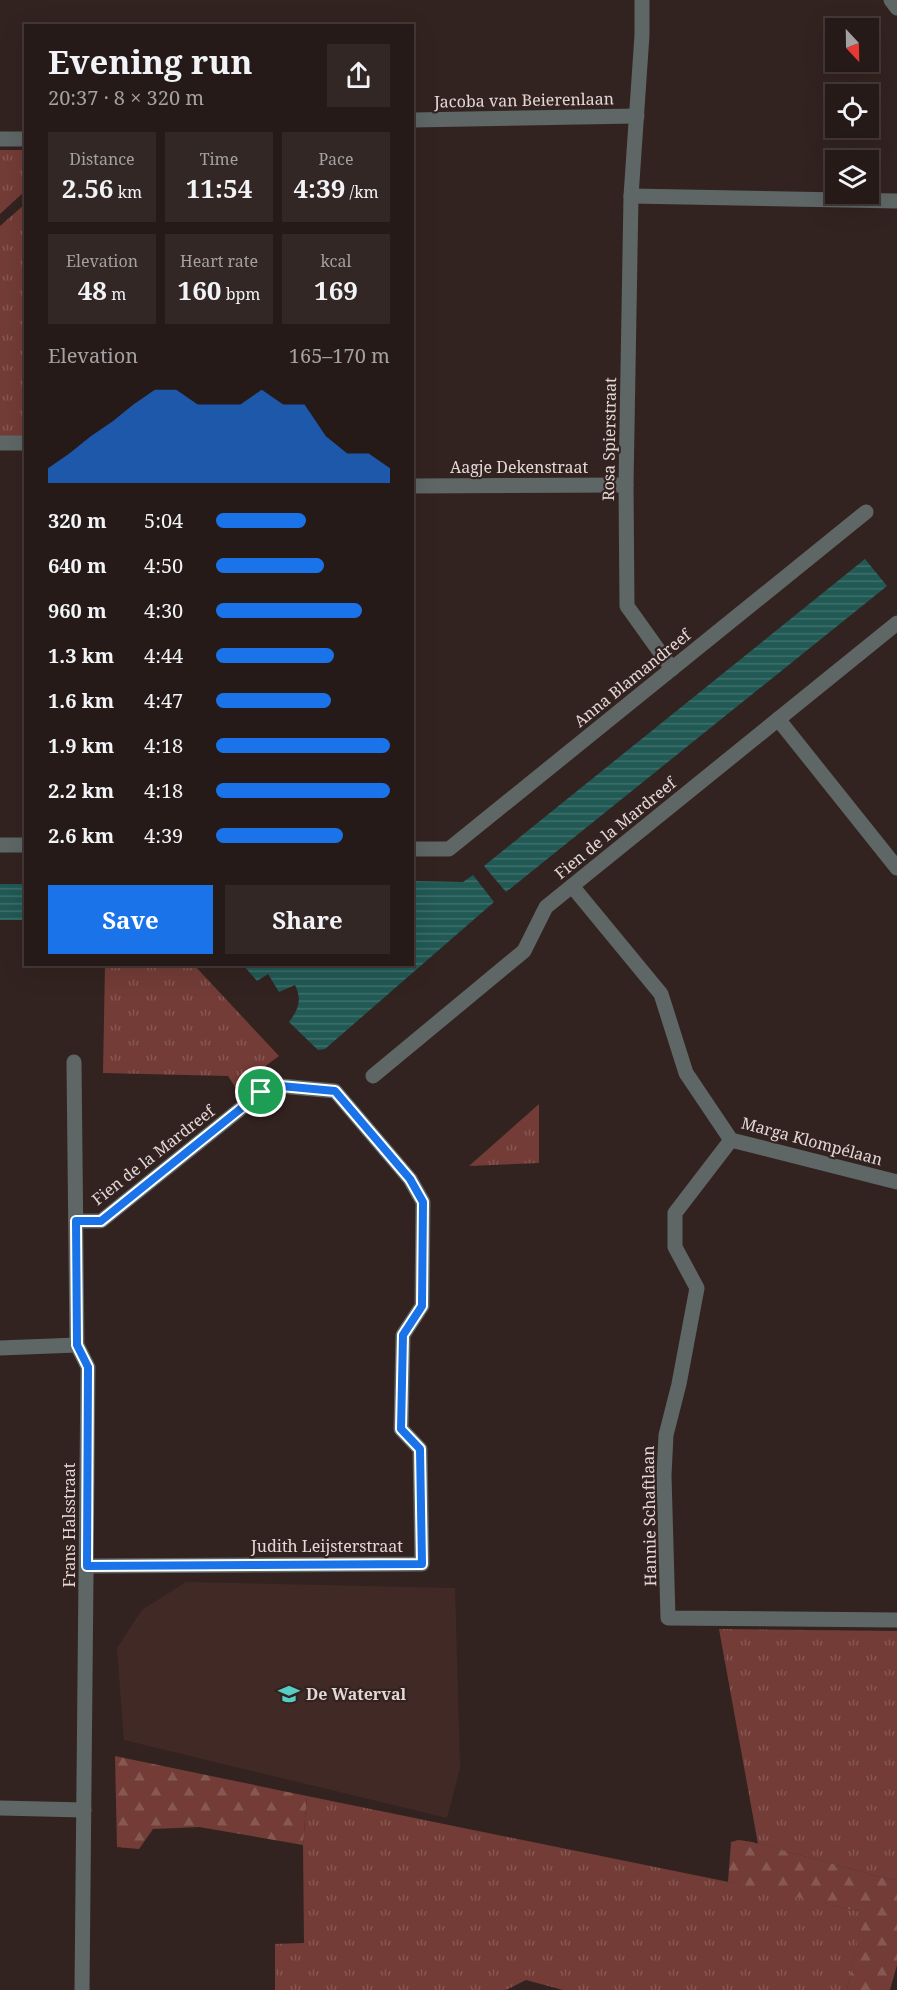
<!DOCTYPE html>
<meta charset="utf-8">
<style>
:root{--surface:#261a18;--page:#322725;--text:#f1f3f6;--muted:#a4a1a2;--line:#423837;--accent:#1a73e8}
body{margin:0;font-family:"Noto Serif",serif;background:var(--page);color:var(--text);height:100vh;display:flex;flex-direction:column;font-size:22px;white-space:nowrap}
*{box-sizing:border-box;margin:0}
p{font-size:20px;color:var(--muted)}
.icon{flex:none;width:33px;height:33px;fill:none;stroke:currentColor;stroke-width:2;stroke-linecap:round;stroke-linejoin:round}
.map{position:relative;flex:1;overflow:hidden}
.side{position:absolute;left:24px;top:24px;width:390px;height:942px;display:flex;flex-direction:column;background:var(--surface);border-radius:0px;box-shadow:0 6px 24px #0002,0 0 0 2px var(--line)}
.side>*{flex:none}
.needle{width:39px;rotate:158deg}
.controls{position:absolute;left:825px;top:18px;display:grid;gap:12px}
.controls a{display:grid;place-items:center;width:54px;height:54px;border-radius:0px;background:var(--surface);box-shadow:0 6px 24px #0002,0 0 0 2px var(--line);font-size:30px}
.pin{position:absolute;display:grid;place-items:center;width:51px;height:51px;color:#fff;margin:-26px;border:3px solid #fff;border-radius:50%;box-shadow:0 2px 6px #0007}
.round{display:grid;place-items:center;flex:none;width:63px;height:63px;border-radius:0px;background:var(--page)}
.head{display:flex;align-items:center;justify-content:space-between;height:102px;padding:0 24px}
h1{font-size:33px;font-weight:700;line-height:45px}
.figures{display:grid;grid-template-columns:repeat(3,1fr);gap:9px;height:102px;padding:6px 24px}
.figures div{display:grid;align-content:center;border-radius:0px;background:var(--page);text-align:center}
.figures b{font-size:26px;font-weight:700}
.figures small{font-size:16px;font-weight:400}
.figures p{font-size:16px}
.chart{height:168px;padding:12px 24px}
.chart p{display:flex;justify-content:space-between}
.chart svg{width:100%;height:108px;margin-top:6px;fill:var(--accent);opacity:.7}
.button{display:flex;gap:12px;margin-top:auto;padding:12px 24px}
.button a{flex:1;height:69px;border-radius:0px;background:var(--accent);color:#fff;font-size:24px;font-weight:700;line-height:69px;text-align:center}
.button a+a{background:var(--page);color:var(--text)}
ul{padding:0 24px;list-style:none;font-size:20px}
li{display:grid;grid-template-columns:96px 72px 1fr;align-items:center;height:45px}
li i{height:15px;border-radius:8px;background:var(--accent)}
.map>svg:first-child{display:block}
.built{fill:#412926}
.grass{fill:url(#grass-tufts)}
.forest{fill:url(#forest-firs)}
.water{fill:url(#water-rules)}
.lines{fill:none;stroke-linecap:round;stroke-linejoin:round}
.minor{stroke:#5e6766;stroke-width:15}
.route-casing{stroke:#fff;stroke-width:12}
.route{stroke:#1a73e8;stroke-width:8}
.labels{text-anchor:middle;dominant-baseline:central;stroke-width:4.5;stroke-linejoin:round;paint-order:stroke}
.street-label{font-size:16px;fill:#e4d8d6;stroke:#332320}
.poi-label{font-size:16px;font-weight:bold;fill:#e4d8d6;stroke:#332320;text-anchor:start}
</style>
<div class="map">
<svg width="897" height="1990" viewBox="0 0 897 1990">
<defs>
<pattern id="grass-tufts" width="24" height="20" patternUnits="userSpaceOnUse" patternTransform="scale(1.5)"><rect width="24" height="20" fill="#733c36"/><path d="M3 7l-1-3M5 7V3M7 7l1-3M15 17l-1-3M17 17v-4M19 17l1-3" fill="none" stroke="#875752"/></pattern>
<pattern id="forest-firs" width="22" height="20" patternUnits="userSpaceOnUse" patternTransform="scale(1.5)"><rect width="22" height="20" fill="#733c36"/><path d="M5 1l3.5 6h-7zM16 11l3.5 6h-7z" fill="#875752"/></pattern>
<pattern id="water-rules" width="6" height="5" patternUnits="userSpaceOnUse" patternTransform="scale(1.5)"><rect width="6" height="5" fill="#215954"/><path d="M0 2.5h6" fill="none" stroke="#41706c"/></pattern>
</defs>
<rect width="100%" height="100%" fill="#332320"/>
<path class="built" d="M186,1582L455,1588L460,1768L447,1818L124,1740L117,1648L142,1610Z"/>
<g class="grass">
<path d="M0,150H26L25,191L0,214Z"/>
<path d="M25,204V439H0V226Z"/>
<path d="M105,965H194L279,1056L236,1088L228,1076L103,1073Z"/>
<path d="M539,1104V1163L469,1166Z"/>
<path d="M719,1629L897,1631V1878L892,1880L758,1844Z"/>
<path d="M307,1796L763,1889L858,1911L864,1916L847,1990H563L526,1980L506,1990H275V1944L304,1943L303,1845Z"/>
</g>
<g class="forest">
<path d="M115,1756L307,1796L303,1845L199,1827L153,1829L139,1849L117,1847Z"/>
<path d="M739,1840L752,1842L892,1880L897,1878V1965L890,1990H847L863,1917L858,1911L728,1882L731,1842Z"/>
</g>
<g class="water">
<path d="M865,559L887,586L506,892L484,866Z"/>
<path d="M473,875L494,902L325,1049L318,1050L289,1022C299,1009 302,999 295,985L279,992L268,974L257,981L243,965L412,964L413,881L463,882Z"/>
<rect x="0" y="884" width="25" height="36"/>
</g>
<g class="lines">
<g class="minor">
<path d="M642,0V35L631,196L626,485L627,606L672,669"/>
<path d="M891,0L897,8"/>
<path d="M412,120L637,116"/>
<path d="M0,139H26"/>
<path d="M631,196L897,201"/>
<path d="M0,443H26"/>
<path d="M412,486L626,485"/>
<path d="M778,719L897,868"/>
<path d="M0,845H26"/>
<path d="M412,849H449L866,512"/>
<path d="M572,886L661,994L686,1073L731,1140L897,1182"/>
<path d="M74,1062L77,1345L88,1367L82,1990"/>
<path d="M373,1076L524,951L546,907L897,623"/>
<path d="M731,1140L675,1213V1247L697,1288L679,1384L666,1435L664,1475L668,1618L897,1620"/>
<path d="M76,1221H101L270,1085L335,1091L410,1179L423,1202L422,1306L403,1335L401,1429L420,1449L422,1564L87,1566"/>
<path d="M0,1348L77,1345"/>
<path d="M0,1808L84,1810"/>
</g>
</g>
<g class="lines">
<defs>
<path id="route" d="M270,1085L335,1091L410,1179L423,1202L422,1306L403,1335L401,1429L420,1449L422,1564L87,1566L88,1367L77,1345L76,1221H101Z"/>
</defs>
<use href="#route" class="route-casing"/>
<use href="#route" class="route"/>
</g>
<defs>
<symbol id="school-bare" viewBox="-9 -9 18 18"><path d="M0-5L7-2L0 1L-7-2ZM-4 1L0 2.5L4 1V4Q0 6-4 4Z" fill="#56cec4" stroke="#332320" stroke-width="2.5" paint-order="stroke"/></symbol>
</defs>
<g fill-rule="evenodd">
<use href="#school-bare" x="274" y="1679" width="30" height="30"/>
</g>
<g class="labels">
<g class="street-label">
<text transform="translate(524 100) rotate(-1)">Jacoba van Beierenlaan</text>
<text transform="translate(609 439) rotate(-89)">Rosa Spierstraat</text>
<text x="519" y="467">Aagje Dekenstraat</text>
<text transform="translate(632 678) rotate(-39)">Anna Blamandreef</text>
<text transform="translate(615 828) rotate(-39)">Fien de la Mardreef</text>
<text transform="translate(812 1141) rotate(15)">Marga Klompélaan</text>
<text transform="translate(153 1155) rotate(-38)">Fien de la Mardreef</text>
<text transform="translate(649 1516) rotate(-91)">Hannie Schaftlaan</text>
<text transform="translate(69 1525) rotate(-90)">Frans Halsstraat</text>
<text x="327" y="1546">Judith Leijsterstraat</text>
</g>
<g class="poi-label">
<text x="306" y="1694">De Waterval</text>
</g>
</g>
</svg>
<div class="controls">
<a><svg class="needle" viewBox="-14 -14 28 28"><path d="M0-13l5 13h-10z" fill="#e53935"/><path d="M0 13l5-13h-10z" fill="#a4a1a2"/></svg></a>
<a><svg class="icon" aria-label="locate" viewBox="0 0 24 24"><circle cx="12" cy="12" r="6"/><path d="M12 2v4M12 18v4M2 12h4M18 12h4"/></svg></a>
<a><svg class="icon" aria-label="layers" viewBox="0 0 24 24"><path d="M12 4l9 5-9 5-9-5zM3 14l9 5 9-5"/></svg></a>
</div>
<div class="pin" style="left:261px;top:1092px;background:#1e9e55"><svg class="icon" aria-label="arrive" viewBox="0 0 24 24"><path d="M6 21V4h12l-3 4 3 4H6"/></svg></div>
<section class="side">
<div class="head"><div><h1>Evening run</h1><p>20:37 · 8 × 320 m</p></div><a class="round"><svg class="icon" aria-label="share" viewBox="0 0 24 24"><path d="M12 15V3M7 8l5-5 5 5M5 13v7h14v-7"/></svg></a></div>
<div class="figures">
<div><p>Distance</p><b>2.56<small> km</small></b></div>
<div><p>Time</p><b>11:54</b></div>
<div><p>Pace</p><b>4:39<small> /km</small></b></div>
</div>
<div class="figures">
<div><p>Elevation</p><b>48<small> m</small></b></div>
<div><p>Heart rate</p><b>160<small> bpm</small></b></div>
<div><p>kcal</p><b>169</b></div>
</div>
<div class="chart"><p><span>Elevation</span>165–170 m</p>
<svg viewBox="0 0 160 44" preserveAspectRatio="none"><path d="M0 44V38L10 32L20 25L30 19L40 12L50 6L60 6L70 12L80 12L90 12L100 6L110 12L120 12L130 25L140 32L150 32L160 38V44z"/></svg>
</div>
<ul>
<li><b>320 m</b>5:04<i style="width:52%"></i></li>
<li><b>640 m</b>4:50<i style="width:62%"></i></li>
<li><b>960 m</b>4:30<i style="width:84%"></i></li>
<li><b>1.3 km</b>4:44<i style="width:68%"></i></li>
<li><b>1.6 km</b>4:47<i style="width:66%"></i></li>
<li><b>1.9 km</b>4:18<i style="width:100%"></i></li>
<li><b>2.2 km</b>4:18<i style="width:100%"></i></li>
<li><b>2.6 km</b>4:39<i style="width:73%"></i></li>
</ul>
<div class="button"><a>Save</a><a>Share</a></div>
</section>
</div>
